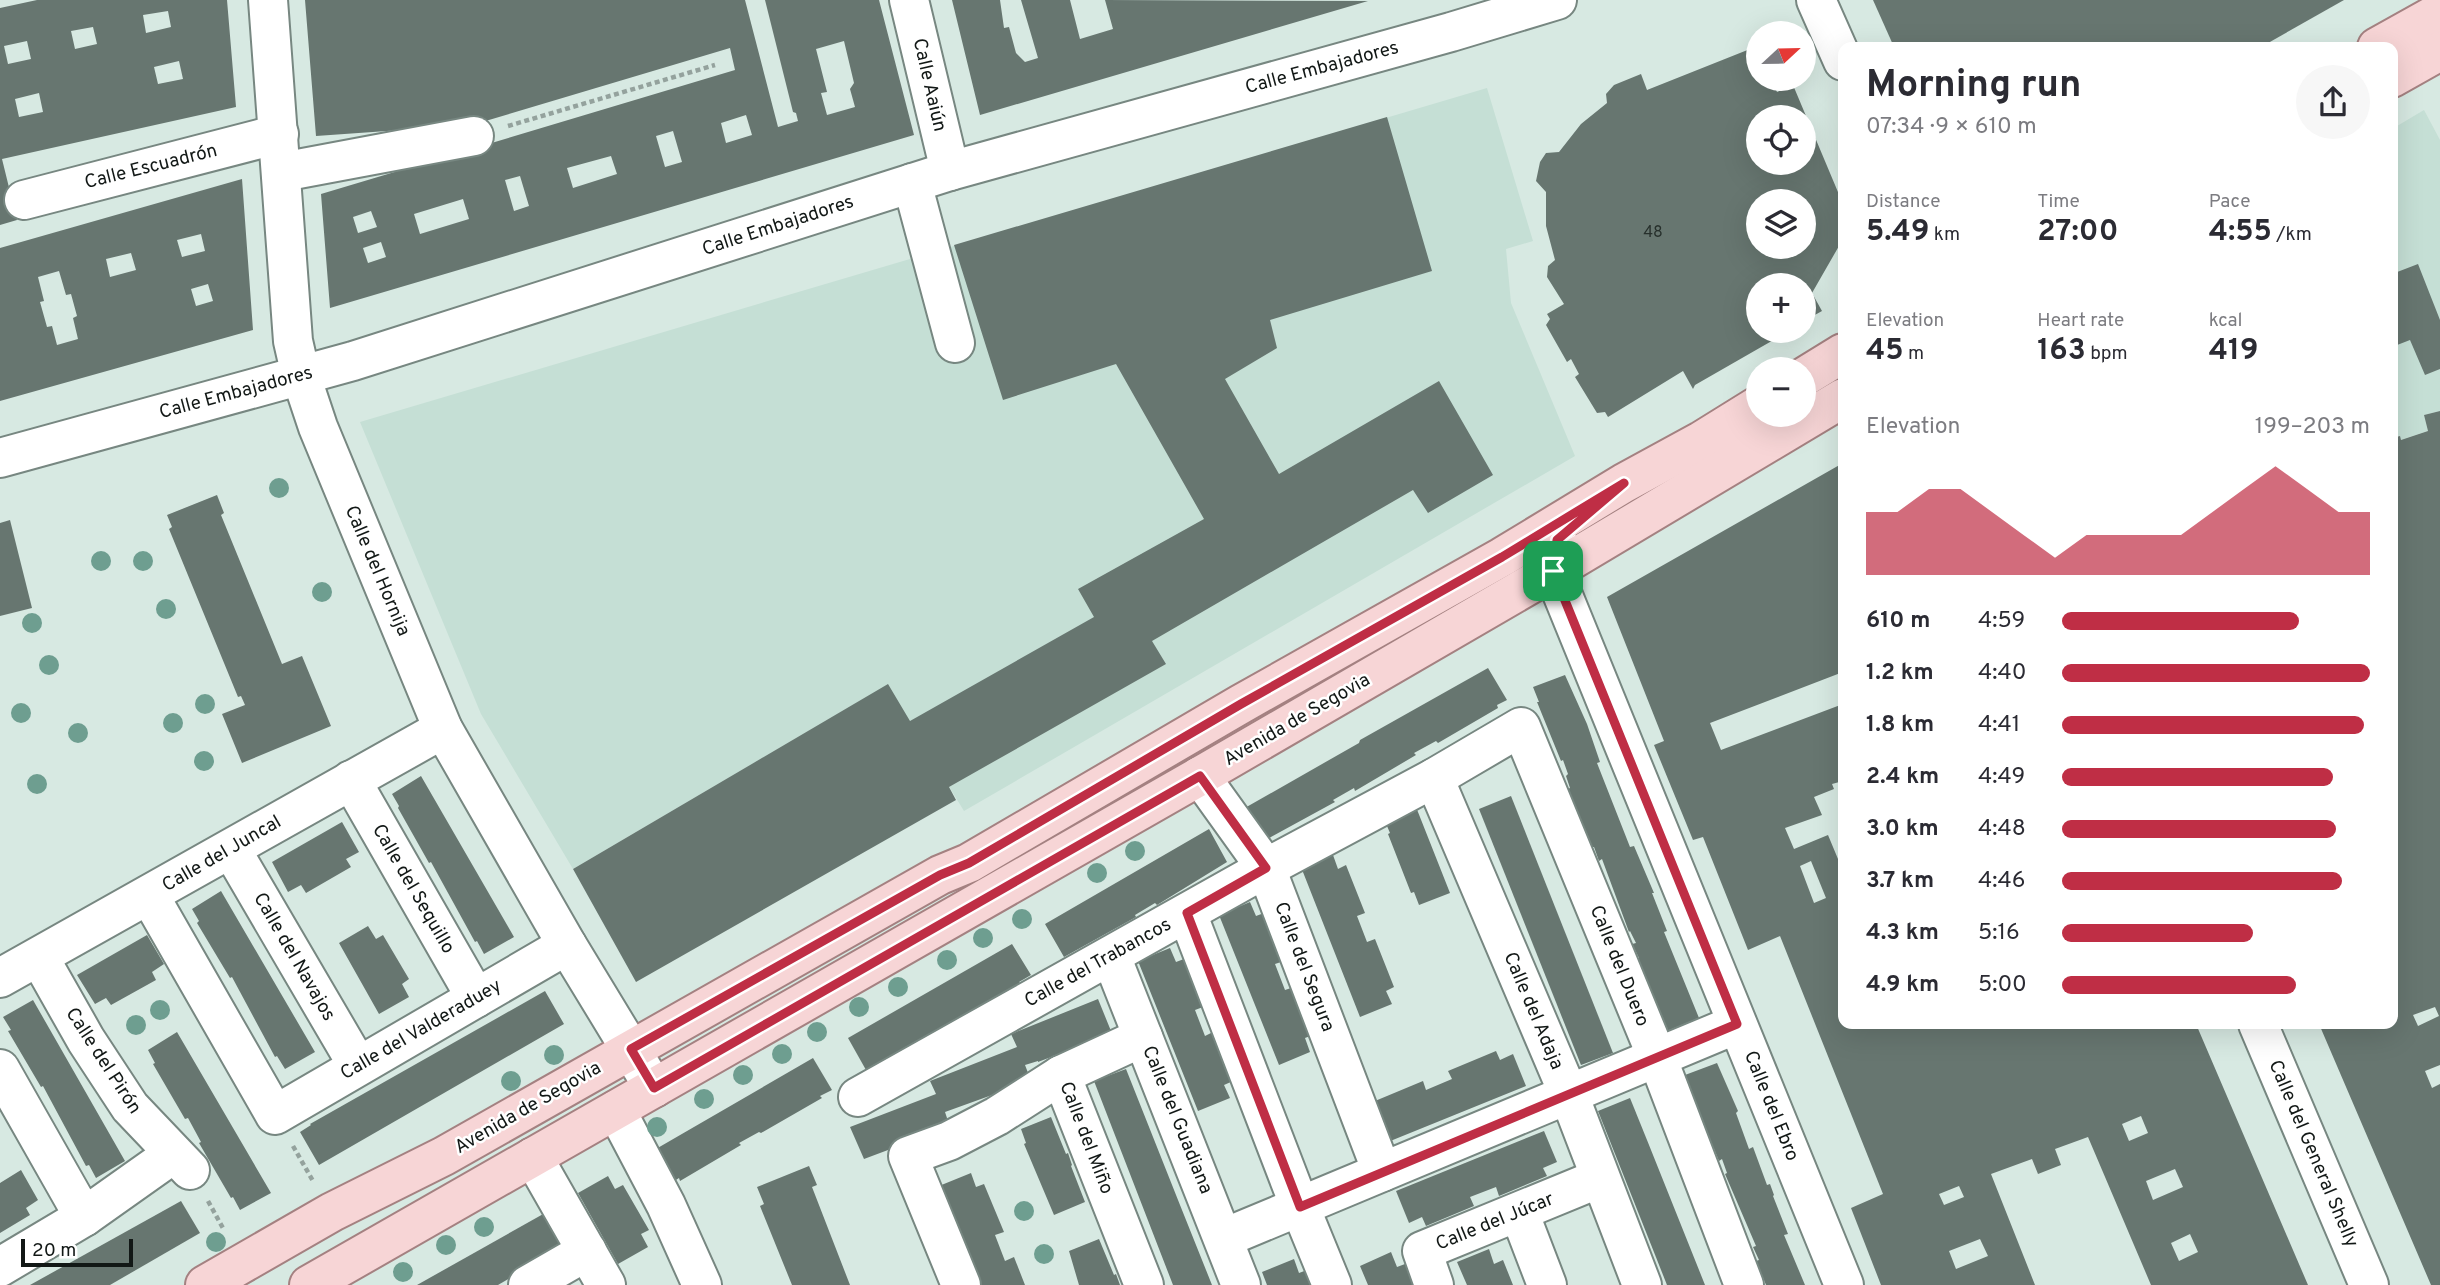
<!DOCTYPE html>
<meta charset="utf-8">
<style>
:root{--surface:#fff;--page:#f7f7f7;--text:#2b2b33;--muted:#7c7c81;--accent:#bf2e45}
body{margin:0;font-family:Overpass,sans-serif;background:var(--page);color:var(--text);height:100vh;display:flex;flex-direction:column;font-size:26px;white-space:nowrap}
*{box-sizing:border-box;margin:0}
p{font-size:23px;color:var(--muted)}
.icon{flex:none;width:38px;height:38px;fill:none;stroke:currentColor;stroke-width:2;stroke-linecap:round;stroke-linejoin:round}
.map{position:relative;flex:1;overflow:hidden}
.panel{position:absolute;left:1838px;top:42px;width:560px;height:987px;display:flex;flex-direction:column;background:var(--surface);border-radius:14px;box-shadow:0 7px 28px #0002}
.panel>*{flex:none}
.needle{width:46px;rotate:68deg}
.controls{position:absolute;left:1746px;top:21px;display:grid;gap:14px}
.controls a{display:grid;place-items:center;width:70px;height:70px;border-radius:50%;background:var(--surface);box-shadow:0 7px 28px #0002;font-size:35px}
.scale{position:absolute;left:21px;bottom:18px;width:112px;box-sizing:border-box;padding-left:7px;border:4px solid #121816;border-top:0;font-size:19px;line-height:24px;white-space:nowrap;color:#121816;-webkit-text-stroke:5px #fff;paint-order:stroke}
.pin{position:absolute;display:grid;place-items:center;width:60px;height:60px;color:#fff;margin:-30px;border-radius:14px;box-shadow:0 4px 10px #0006}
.round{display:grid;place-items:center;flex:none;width:74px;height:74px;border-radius:37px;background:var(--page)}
.headline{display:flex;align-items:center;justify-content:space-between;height:119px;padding:0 28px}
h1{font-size:38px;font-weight:700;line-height:52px}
.figures{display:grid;grid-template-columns:repeat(3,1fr);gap:10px;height:119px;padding:7px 28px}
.figures div{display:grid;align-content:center}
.figures b{font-size:30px;font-weight:700}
.figures small{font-size:19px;font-weight:400}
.figures p{font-size:19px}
.chart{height:196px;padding:14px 28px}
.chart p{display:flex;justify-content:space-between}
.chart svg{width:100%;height:126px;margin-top:7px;fill:var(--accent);opacity:.7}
ul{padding:0 28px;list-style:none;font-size:23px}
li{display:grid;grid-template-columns:112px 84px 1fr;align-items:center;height:52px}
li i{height:18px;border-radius:9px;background:var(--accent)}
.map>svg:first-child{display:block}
.built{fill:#c5dfd5}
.building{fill:#677670;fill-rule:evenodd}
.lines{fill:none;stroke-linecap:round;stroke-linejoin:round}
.minor-casing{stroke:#778781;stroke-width:42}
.major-casing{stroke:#a48181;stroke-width:42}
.path{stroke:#94a29d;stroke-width:4.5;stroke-dasharray:5 3.5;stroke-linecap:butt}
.minor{stroke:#fff;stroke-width:38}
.major{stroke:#f7d5d6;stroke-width:38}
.tree{fill:#6e9e90}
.route-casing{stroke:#fff;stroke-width:14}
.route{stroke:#bf2e45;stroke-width:9}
.labels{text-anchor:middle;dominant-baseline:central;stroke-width:5;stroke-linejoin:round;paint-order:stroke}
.number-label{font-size:16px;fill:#27302c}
.street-label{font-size:19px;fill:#121816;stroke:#fff}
</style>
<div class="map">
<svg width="2440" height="1285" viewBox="0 0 2440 1285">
<rect width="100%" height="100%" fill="#d7e9e2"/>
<g class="built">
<path d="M1487,88L1533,241L1506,249L1511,303L1575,456L964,811L887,685L573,869L481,714L360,422Z"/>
<path d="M2424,110L2440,140V411L2424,415L2428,431L2401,440L2399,436L2392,438V129Z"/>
</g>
<g class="building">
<path d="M37,0H227L236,107L2,159L17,220L0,225V8ZM168,11L171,27L146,33L143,15ZM93,27L97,44L75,49L71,31ZM27,41L31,59L8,64L4,46ZM179,61L183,79L158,84L154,67ZM39,93L43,112L19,117L15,99Z"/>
<path d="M305,0H745L778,127L798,121L796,113L793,112L765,0H879L914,135L330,308L321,194L735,70L730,48L472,125L316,136ZM844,41L854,83L850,89L855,107L827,115L821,93L827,92L816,49ZM746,115L752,135L726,143L721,123ZM673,131L682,162L665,167L656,136ZM611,156L617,174L573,188L567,168ZM520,176L529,206L514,211L505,180ZM463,199L469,219L420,234L414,214ZM371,211L377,227L358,233L353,217ZM381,242L386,257L368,263L363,248Z"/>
<path d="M952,0H1000L1004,28L1009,27L1016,53L1025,62L1038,58L1021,0H1070L1080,39L1113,29L1105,0L1368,1L980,115Z"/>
<path d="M1873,0H2344L2261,47H1894Z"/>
<path d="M1750,49L1752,53L1759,54V79H1771L1777,92L1793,85L1843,204V239L1812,293L1822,311L1804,321V285H1759V331H1789L1695,385L1693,389L1683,371L1608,417L1605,412L1597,413L1575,377L1579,374L1571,359L1567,362L1546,325L1550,319L1547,314L1564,304L1547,277L1548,266L1555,260L1546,226V192L1536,181L1540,162L1546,153L1559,152L1581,124L1607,103L1606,94L1614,85L1641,74L1647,90ZM1759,117H1804V163H1759ZM1759,201H1804V247H1759Z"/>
<path d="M1387,117L1432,271L1270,320L1277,348L1225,379L1279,474L1439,381L1493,475L1428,513L1413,490L1152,641L1166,664L949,787L956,800L636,982L573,869L888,684L910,721L1094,617L1078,589L1204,519L1116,364L1003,400L954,245Z"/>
<path d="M242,179L253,330L0,401V248ZM201,234L205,251L182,257L177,240ZM131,253L136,270L110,277L106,259ZM59,271L66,295L71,294L77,316L73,318L78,339L57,345L52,326L47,327L40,302L44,301L38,277ZM208,284L213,301L196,306L191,289Z"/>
<path d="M2418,264L2440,320V369L2425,375L2410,340L2392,347V274Z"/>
<path d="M2440,411V1065L2425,1071L2432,1088L2440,1084V1285H2431L2319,1024H2392V438L2400,436L2401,440L2428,431L2424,415ZM2435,1007L2439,1016L2418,1026L2413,1015Z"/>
<path d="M1843,463V672L1710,723L1721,750L1843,704V781L1832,784L1834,789L1814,797L1822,815L1785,828L1794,849L1828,835L1843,871V1024H2196L2308,1285H2151L2088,1137L2055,1149L2061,1165L2038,1174L2032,1159L1991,1174L2035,1285H1881L1851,1208L1883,1194L1780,936L1748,950L1703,837L1693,840L1654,745L1664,741L1607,597ZM1811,861L1826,898L1814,903L1800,866ZM2141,1116L2148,1133L2129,1141L2122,1124ZM2175,1169L2183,1187L2153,1200L2146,1181ZM1959,1186L1964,1197L1944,1205L1939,1194ZM2190,1234L2198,1252L2179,1261L2171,1243ZM1980,1239L1988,1256L1956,1269L1949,1251Z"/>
<path d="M217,495L224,513L221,515L282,664L302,656L331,726L242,763L222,714L245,705L241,696L238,697L169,529L172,527L167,515Z"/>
<path d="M10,520L32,608L0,616V523Z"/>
<path d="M1488,668L1507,700L1497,705L1498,708L1438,743L1436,741L1414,753L1416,755L1355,791L1354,788L1333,800L1335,802L1262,842L1243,809L1359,743L1360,740Z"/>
<path d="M1565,675L1587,724L1600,762L1597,763L1630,847L1634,846L1654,893H1652L1667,931L1664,932L1699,1018L1667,1031L1636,959L1639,958L1632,944L1636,943L1630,931L1629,932L1602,859L1599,861L1594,847H1592L1568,789L1570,788L1566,776L1568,774L1563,760L1561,761L1537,702H1539L1533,687Z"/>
<path d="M421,776L514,937L484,954L477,941L475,942L431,862L429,863L398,808L399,806L392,794Z"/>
<path d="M1511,796L1613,1053L1581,1065L1479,809Z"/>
<path d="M1416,807L1450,893L1419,905L1414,892L1411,893L1388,834L1390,833L1384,819Z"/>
<path d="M342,822L359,852L346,859L351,867L306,893L301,885L288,892L272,862Z"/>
<path d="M1209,829L1227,862L1157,905L1155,903L1135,915L1136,917L1064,957L1045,924Z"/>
<path d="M1333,855L1338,869L1346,865L1365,913L1357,916L1367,942L1375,939L1394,987L1386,991L1392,1004L1360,1017L1301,867Z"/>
<path d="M221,891L315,1052L285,1069L277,1056L275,1057L232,977L230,978L197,923L199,921L192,909Z"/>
<path d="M1250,902L1256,916L1264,913L1284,961L1275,964L1285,990L1294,987L1313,1035L1305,1038L1310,1052L1279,1065L1219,915Z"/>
<path d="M368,926L376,939L383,935L409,979L402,984L409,997L379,1014L339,943Z"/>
<path d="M147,935L164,964L152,972L156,980L111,1005L106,998L95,1004L77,975Z"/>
<path d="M1012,944L1031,975L1019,982L1021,984L938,1029L940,1031L878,1066L877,1064L866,1070L848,1038Z"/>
<path d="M1170,948L1176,962L1184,959L1203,1007L1195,1010L1205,1036L1213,1032L1233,1081L1224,1085L1230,1098L1198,1111L1138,961Z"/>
<path d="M545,991L564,1024L319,1165L300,1132L311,1125L310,1124Z"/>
<path d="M1098,999L1111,1031L1098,1039L1038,1062V1061L1025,1065L1030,1078L1017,1086L945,1112L949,1124L936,1132L864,1159L850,1127L936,1094L930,1081L1017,1047L1011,1034Z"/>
<path d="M33,1000L125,1161L96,1178L89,1165L86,1166L43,1086L41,1087L8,1031L11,1030L3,1017Z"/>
<path d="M177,1032L271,1193L240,1210L233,1197L231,1198L199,1143L201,1142L188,1118L185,1119L153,1064L155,1063L148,1050Z"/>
<path d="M1496,1051L1500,1060L1513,1054L1526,1086L1378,1146L1375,1101L1423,1081L1426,1090L1452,1079L1448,1071Z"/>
<path d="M813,1058L832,1090L820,1096L822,1098L761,1133L759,1132L739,1143L741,1145L680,1181L679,1178L668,1185L649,1153Z"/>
<path d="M1717,1063L1738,1111L1736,1113L1749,1149L1753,1147L1767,1185L1770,1184L1774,1195L1773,1196L1788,1234L1784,1235L1805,1285H1766L1756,1261L1759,1260L1753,1247L1756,1246L1725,1174L1727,1173L1722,1159L1719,1161L1714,1149H1712L1688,1091L1690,1090L1685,1075Z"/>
<path d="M1126,1069L1178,1200L1212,1285H1173L1094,1081Z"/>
<path d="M1630,1098L1649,1145L1705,1285H1667L1598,1111Z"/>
<path d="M1051,1117L1066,1154L1068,1153L1072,1165L1071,1166L1085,1202L1054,1215L1024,1144L1026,1143L1021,1129Z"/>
<path d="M1544,1131L1557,1162L1543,1168L1547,1176L1499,1196L1496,1187L1470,1197L1474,1206L1426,1226L1422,1217L1409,1223L1396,1191Z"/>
<path d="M809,1166L817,1185L812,1187L850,1285H792L760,1206L764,1204L757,1187Z"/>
<path d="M21,1170L38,1200L26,1208L30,1215L0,1233V1183Z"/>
<path d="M971,1173L976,1187L984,1184L1004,1232L995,1235L1005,1261L1014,1257L1025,1285H979L939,1186Z"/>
<path d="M608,1176L615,1189L623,1185L649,1230L641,1234L648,1247L618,1264L578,1193Z"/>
<path d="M181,1201L200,1233L110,1285H30Z"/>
<path d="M545,1213L563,1245L553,1253L498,1285H417Z"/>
<path d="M1099,1239L1114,1275L1116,1274L1120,1285H1079L1069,1251Z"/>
<path d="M1489,1249L1494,1264L1503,1260L1513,1285H1467L1457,1262Z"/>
<path d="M1391,1252L1397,1267L1405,1264L1414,1285H1368L1360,1266Z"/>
<path d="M1294,1259L1299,1273L1307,1270L1314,1285H1267L1262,1272Z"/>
</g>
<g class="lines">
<defs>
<g id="minor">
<path d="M268,0L293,341L301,376L318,427L443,729L567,945L654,1088"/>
<path d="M909,0L950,171"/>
<path d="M1816,0L1843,61"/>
<path d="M282,172L474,136"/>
<path d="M912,183L955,343"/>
<path d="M24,200L279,134"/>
<path d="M0,458L353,361L950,171L1451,32L1557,0"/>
<path d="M1557,539L1553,571L1844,1285"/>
<path d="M1200,776L1266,868L1382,1172"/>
<path d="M1434,778L1569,1095L1642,1285"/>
<path d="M351,780L476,998"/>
<path d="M231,849L358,1066"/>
<path d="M149,895L275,1115L567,945"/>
<path d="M1187,913L1300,1207L1332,1285"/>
<path d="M1111,956L1241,1285"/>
<path d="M39,957L86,1040L130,1107L190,1170"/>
<path d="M0,978L443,729"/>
<path d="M2258,1024L2369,1285"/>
<path d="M1143,1037L1061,1075L1144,1285"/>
<path d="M0,1069L84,1217"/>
<path d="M858,1097L1266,868L1434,778L1521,727L1657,1057L1744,1285"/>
<path d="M616,1110L666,1205L702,1285"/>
<path d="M533,1157L606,1285"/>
<path d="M1519,1212L1547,1285"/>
<path d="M1224,1238L1737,1024"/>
<path d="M0,1267L84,1217L173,1154"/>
<path d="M528,1285L587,1251"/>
<path d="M961,1285L908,1156L949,1141L997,1116L1061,1075"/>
<path d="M1434,1285L1422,1251L1600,1178"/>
</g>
<g id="major">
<path d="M2377,47L2440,12"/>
<path d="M2392,78L2440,51"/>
<path d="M1804,377L1843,353"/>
<path d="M205,1285L332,1212L444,1156L940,875L969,863L1241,704L1502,557L1624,483L1701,441L1759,405"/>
<path d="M309,1285L1200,776L1553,571L1843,398"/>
</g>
</defs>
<use href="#minor" class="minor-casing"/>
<use href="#major" class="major-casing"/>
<g class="path">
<path d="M508,126L715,65"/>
<path d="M293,1146L313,1181"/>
<path d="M208,1201L224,1230"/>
</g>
<use href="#minor" class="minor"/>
<use href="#major" class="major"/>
</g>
<g class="tree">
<circle cx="279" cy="488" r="10"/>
<circle cx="101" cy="561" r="10"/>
<circle cx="143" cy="561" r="10"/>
<circle cx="322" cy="592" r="10"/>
<circle cx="166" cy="609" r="10"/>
<circle cx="32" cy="623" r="10"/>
<circle cx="49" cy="665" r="10"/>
<circle cx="205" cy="704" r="10"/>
<circle cx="21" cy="713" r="10"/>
<circle cx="173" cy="723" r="10"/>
<circle cx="78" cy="733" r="10"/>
<circle cx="204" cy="761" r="10"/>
<circle cx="37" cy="784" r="10"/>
<circle cx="1135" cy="851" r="10"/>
<circle cx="1097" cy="873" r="10"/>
<circle cx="1022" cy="919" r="10"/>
<circle cx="983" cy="938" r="10"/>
<circle cx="947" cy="960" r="10"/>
<circle cx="898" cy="987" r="10"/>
<circle cx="859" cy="1007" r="10"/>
<circle cx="160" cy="1010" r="10"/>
<circle cx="136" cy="1025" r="10"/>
<circle cx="817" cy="1032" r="10"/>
<circle cx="782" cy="1054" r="10"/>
<circle cx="554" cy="1055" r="10"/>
<circle cx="743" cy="1075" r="10"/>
<circle cx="511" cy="1081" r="10"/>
<circle cx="704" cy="1099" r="10"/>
<circle cx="657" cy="1127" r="10"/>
<circle cx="1024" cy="1211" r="10"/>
<circle cx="484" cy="1227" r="10"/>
<circle cx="216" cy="1242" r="10"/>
<circle cx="446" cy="1245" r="10"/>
<circle cx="1044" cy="1254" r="10"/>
<circle cx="403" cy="1272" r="10"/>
</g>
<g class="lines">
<defs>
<path id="route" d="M1624,483L1557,540L1553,571L1737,1024L1300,1207L1187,913L1266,868L1200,776L654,1088L631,1049L940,875L969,863L1241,704L1502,557Z"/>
</defs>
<use href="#route" class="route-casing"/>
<use href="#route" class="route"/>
</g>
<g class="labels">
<g class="number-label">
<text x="1653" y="233">48</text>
</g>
<g class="street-label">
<text transform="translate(1322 68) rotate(-15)">Calle Embajadores</text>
<text transform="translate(929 85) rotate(77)">Calle Aaiún</text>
<text transform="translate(151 167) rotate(-14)">Calle Escuadrón</text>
<text transform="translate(778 226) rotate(-18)">Calle Embajadores</text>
<text transform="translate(236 393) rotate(-15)">Calle Embajadores</text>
<text transform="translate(377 571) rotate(67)">Calle del Hornija</text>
<text transform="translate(1297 720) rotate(-30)">Avenida de Segovia</text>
<text transform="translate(222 854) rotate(-30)">Calle del Juncal</text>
<text transform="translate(413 889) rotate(60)">Calle del Sequillo</text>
<text transform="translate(294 957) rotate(60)">Calle del Navajos</text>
<text transform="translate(1098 963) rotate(-29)">Calle del Trabancos</text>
<text transform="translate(1619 966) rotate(68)">Calle del Duero</text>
<text transform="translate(1304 967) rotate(69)">Calle del Segura</text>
<text transform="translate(1533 1011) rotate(67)">Calle del Adaja</text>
<text transform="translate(421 1030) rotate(-30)">Calle del Valderaduey</text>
<text transform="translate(103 1061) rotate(57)">Calle del Pirón</text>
<text transform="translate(1771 1106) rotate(68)">Calle del Ebro</text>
<text transform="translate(528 1108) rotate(-30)">Avenida de Segovia</text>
<text transform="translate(1177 1120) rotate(68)">Calle del Guadiana</text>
<text transform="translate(1086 1138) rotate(69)">Calle del Miño</text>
<text transform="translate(2313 1154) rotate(67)">Calle del General Shelly</text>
<text transform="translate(1495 1222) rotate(-22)">Calle del Júcar</text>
</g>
</g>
</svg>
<div class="controls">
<a><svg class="needle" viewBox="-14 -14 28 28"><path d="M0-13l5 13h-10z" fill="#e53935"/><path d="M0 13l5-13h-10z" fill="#7c7c81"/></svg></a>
<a><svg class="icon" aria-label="locate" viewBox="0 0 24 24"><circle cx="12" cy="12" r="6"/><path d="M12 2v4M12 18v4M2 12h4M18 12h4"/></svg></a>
<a><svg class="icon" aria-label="layers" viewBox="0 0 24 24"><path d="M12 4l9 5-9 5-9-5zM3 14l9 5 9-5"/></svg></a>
<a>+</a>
<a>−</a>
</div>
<div class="scale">20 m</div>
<div class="pin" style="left:1553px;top:571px;background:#1e9e55"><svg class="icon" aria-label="arrive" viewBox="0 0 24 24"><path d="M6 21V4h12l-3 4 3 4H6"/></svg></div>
<section class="panel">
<div class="headline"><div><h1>Morning run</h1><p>07:34 · 9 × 610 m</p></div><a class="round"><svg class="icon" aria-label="share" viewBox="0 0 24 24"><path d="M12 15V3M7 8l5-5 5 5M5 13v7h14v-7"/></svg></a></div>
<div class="figures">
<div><p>Distance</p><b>5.49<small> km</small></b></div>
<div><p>Time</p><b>27:00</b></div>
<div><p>Pace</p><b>4:55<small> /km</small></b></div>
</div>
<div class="figures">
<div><p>Elevation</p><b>45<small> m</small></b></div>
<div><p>Heart rate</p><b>163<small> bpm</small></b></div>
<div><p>kcal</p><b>419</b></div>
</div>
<div class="chart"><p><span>Elevation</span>199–203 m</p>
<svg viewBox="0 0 160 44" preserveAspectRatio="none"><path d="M0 44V22L10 22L20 14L30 14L40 22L50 30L60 38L70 30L80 30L90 30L100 30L110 22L120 14L130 6L140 14L150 22L160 22V44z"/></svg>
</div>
<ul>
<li><b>610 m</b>4:59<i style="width:77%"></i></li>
<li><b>1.2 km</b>4:40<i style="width:100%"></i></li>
<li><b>1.8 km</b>4:41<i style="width:98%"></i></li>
<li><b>2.4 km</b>4:49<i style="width:88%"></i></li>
<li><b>3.0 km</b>4:48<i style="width:89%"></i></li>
<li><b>3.7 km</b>4:46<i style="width:91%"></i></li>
<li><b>4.3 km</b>5:16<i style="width:62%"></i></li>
<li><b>4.9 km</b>5:00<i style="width:76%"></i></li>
</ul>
</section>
</div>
